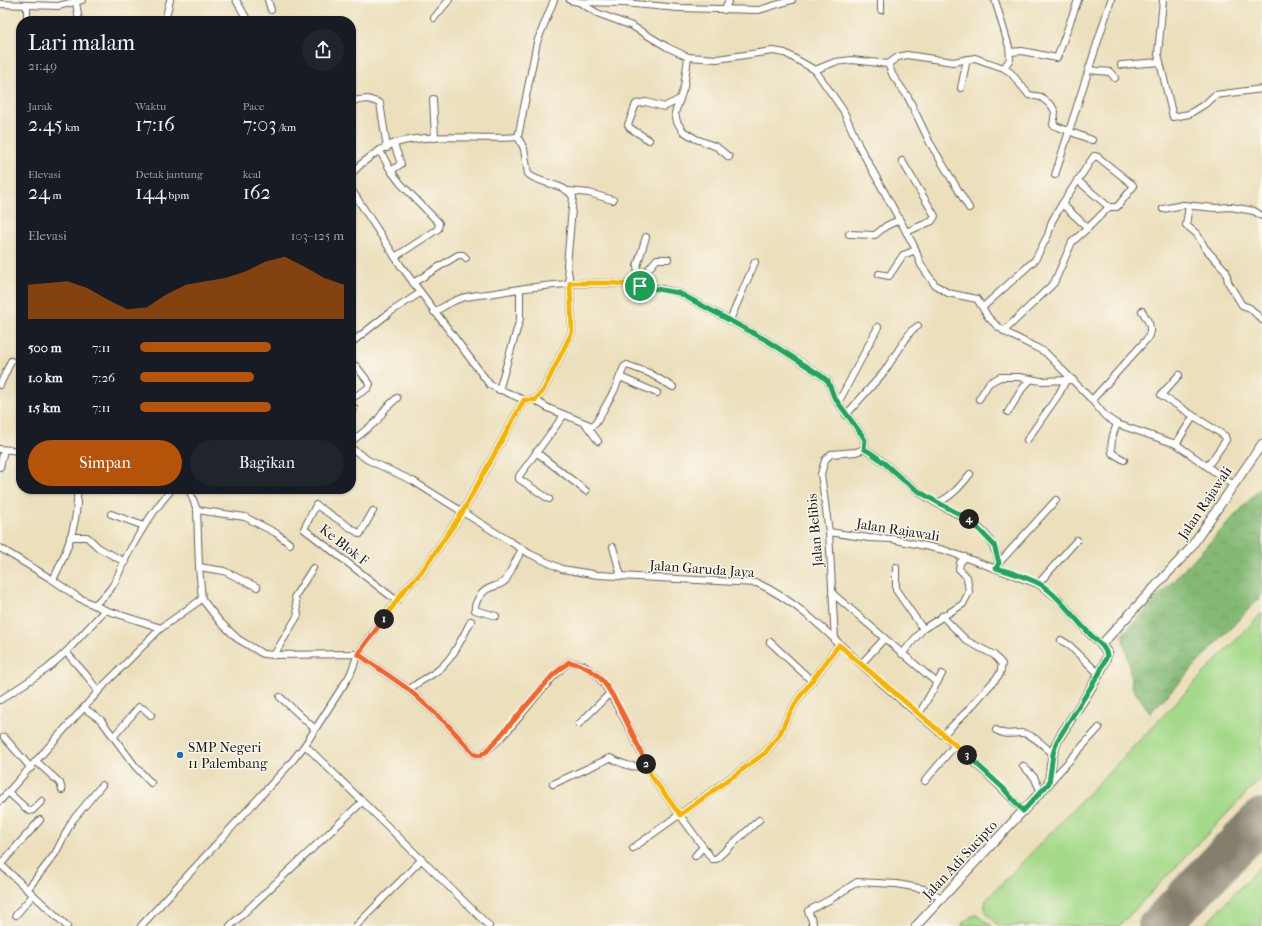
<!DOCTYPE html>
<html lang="id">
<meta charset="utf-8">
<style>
:root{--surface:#171b24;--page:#20242c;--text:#f1f3f6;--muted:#9ea1a6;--accent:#b45309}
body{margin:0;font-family:"IM FELL French Canon",serif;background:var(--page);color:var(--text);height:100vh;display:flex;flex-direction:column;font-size:15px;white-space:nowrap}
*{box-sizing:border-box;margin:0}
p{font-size:13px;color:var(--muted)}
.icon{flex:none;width:22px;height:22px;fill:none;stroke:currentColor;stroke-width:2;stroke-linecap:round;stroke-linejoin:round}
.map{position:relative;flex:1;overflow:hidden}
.side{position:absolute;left:16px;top:16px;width:340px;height:478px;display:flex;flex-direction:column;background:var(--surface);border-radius:16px;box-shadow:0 1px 3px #0004}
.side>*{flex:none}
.pin{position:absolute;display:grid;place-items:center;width:34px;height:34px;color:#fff;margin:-17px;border:2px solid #fff;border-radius:50%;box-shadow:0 1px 4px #0007}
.km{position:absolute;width:20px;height:20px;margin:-10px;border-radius:50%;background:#222;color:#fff;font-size:11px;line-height:20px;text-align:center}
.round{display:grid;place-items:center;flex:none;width:42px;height:42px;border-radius:21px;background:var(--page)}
.head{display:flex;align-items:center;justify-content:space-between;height:68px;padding:0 12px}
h1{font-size:22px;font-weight:600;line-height:30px}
.figures{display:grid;grid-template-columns:repeat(3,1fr);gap:6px;height:68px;padding:4px 12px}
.figures div{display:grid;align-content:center}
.figures b{font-size:20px;font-weight:600}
.figures small{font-size:11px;font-weight:400}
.figures p{font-size:11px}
.chart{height:112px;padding:8px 12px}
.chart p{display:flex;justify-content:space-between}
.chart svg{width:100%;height:72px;margin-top:4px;fill:var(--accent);opacity:.7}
.cta{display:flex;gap:8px;margin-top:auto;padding:8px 12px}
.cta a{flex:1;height:46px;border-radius:24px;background:var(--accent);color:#fff;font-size:16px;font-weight:600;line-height:46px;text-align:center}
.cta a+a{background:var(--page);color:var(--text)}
ul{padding:0 12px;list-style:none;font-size:13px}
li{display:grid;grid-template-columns:64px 48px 1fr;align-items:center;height:30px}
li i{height:10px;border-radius:5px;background:var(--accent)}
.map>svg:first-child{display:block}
.grass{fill:#a4d989;stroke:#607a52}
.forest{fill:url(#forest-crowns);stroke:#506a48}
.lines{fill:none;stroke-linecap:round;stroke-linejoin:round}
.taxiway{stroke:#847e6c;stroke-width:17}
.runway{stroke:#847e6c;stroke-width:42}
.minor-casing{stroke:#646054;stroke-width:8}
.tertiary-casing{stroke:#646054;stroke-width:10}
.minor{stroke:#fff;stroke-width:6}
.tertiary{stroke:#fff;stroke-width:8}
.split-1-casing{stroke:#fff;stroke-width:8}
.split-2-casing{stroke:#fff;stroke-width:8}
.split-3-casing{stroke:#fff;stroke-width:8}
.split-4-casing{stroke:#fff;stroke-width:8}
.split-5-casing{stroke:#fff;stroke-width:8}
.split-1{stroke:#f5b400;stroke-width:5}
.split-2{stroke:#f0652b;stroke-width:5}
.split-3{stroke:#f5b400;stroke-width:5}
.split-4{stroke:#22a559;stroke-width:5}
.split-5{stroke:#22a559;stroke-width:5}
.poi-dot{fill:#1f6fb2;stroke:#fbf7ec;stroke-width:1.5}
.labels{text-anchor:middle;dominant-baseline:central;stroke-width:3;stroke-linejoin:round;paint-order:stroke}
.street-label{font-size:14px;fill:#1c1c1c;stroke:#fbf7ec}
.poi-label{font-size:14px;fill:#1c1c1c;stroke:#fbf7ec;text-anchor:start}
</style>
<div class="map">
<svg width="1262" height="926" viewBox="0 0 1262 926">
<defs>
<pattern id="forest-crowns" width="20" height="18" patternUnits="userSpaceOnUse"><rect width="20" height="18" fill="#83b975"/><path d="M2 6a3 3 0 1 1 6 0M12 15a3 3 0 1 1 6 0" fill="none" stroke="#719e65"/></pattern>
</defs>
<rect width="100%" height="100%" fill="#fbf7ec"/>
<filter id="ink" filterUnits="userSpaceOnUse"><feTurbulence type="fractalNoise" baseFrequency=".025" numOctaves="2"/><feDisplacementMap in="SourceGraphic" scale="8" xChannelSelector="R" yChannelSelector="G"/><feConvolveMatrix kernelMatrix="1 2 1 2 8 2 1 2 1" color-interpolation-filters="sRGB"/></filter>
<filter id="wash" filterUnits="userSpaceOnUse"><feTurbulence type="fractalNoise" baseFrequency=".012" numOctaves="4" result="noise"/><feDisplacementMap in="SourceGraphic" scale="16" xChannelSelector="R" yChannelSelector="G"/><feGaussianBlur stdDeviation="0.9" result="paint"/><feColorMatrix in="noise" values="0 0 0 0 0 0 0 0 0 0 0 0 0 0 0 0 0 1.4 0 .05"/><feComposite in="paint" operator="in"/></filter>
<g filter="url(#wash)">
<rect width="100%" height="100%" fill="#ebdfbc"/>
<g class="grass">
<path d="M1262,613V777L1119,926H999C991,918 982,913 986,900Z"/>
<path d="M1262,864V926H1204Z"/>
<path d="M977,915L992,926H961L970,917Z"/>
</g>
<path class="forest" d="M1262,487V595L1150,713L1132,687L1128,658L1122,635Z"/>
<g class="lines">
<path class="taxiway" d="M1250,831L1262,828"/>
<path class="runway" d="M1159,926L1262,819"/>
</g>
</g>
<g filter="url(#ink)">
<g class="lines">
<defs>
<g id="minor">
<path d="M236,0L248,21"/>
<path d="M268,0L271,10"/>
<path d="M570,0L579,2L624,3L678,8L759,10L792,0"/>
<path d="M881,0V10"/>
<path d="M995,0L1009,47L1010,59L1004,68"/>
<path d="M1163,0L1158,54L1173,117L1189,114L1205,104L1215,95L1262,89"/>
<path d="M76,2L79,21"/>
<path d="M579,2L597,13L632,26L667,47L688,57L717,59L773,51L785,53L815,70L843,110L859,146L914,246L921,265L935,285L948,293L977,299L988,317L996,325L1007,333L1045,352L1092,400"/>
<path d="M0,4L58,6L82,0"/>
<path d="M724,10L729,0"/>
<path d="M434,18L449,0"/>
<path d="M27,21V5"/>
<path d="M165,21L170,0"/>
<path d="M1010,52L1022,51L1057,58L1078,0"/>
<path d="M688,57L684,87L675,113L677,122L683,131L696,139L717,147L729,157"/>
<path d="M888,64L893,76L908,97L930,143L969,208"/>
<path d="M1121,65L1160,62"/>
<path d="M815,70L835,62L852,60L888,64L898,57L907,55L953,62L975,58L986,62L1004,68L1011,73L1029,95L1041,97L1052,106L1055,112L1053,125L1092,140"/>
<path d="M1089,70L1110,72L1115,78"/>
<path d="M961,88L967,59"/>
<path d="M433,99L435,138"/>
<path d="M351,101L368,99L380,103L387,148"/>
<path d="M518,137L537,42L554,0"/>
<path d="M649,140L630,128L628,125L636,104L646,102L664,107L680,99"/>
<path d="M380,151L391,171L401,184L439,223L438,229L395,257"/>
<path d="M902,161L935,216L932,221L906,232"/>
<path d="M391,171L401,164L394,144"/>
<path d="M351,174C363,161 382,146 399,142C437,133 479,140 518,137L524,149L528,174C541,185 563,182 573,197L567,265L570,283L572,332L543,391L535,400H524L462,513L421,573L405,589L358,654L350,675L305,745L489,926"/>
<path d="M1055,175L1111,0"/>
<path d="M1077,180L1109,207"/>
<path d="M351,189L401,266L490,385L524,400"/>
<path d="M569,191L589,193L613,200"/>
<path d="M1062,204L1094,156L1098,157L1133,185V187L1117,207H1109L1088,228"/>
<path d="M1189,206L1186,225L1197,234L1205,248L1226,271L1228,282L1242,305L1250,308L1262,320"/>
<path d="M1163,209L1183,205L1215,208L1231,207L1254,211L1262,216"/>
<path d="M849,234L875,235L886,226L899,220"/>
<path d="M879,274L889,276L903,255L916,250"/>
<path d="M639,275L646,272L657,259H668"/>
<path d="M413,283L458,255H463L466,258"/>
<path d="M639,286L637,266L646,237"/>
<path d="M983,307L1035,260L1048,235L1052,221L1062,204L1088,228L1072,242L1054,283L1004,331"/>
<path d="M1142,311C1148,321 1154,328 1147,339L1092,400L1105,416L1117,424L1176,444L1233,485"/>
<path d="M434,312C442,308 450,302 459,299C470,295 483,295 495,293C555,282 619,277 679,293L766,340L819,374L828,381L834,397L862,435L865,440L864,449"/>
<path d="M730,320L755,262"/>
<path d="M351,343L389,313L420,293"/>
<path d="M351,365L356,366L370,384L368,388L351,399"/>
<path d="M1179,375L1161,395L1225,436L1226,440L1208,466"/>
<path d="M620,377L657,393"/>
<path d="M0,385L11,361"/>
<path d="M499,390L520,319V289"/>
<path d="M979,399L989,383L1000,377H1019L1041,381L1073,380"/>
<path d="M535,400L548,408L592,426L596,423L614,391L624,367L627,365L649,373L673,387"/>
<path d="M838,403L878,327"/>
<path d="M351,404L354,408"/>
<path d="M1008,412L1022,389L1031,379"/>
<path d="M846,415L884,372L911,331L918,326"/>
<path d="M1117,424C1113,434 1110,442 1112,453L1124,460"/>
<path d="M587,426L598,441"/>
<path d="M1027,440L1059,394L1066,380"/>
<path d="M351,442L377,421L386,408L397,398"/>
<path d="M1176,444L1193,417"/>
<path d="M351,448L368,460L413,481L530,554L562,569L598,575L757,583C806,605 846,652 886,687C933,728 982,765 1023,811"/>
<path d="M0,449L21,451"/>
<path d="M864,449C880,456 891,471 905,481C915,489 926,498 938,504C967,520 991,526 999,563"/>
<path d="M536,452L586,491"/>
<path d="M0,467L4,450"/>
<path d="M189,489L197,510L199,567L202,599L220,622L238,639L263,654L274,655L358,654L408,689L447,724L474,754L480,756C514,732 536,689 569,662L583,665L597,675L610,693L631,731L652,777L712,859H716L759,820"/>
<path d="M549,499L519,479V476L564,415"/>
<path d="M937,503C951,497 960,487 970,474"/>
<path d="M197,510L245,517L276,533L290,544"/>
<path d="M373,511L360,534L316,505L304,529L397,601"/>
<path d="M111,514L144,526"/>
<path d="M829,532L869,538L892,539L944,550L1038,584L1059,599L1088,633L1101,645"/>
<path d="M70,537H87L99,548L125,562"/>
<path d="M613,547L621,576"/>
<path d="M0,548L53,580L79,598L105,610L161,628"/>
<path d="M998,564L1056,500"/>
<path d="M199,567L224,571L257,587"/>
<path d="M896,567V590L923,629"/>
<path d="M53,580C67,552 79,521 77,489"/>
<path d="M1038,584L1077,540"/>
<path d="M832,593L937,683"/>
<path d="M94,605C119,585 115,577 129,552C141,530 155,508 172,489"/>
<path d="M496,616L475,610C474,605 476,603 478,599C487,583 498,589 506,580L522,549"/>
<path d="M942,616L967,641L994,655L1002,664L1000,674L970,708L943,735"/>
<path d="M1061,640L1069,645L1099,674"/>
<path d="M835,641L829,532L821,474L825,460L831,454L856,452L864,449"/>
<path d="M770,642L812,681"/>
<path d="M902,654L923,629L963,604L969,592L967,577L959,569L960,563L965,557"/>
<path d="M274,655L298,615L295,596L313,568"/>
<path d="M861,664L884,639"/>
<path d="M409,690C417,682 428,678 437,671C453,659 462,638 471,621"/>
<path d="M98,691L87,676L66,652L105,610"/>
<path d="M280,697L315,729"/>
<path d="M0,700L47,669L66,652"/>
<path d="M84,708L101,720L135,766L151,783"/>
<path d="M919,714L942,674"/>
<path d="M579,724L610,693"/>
<path d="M996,730C1006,736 1010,733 1021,733C1032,733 1045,747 1053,754"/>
<path d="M114,736L139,707L144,709L151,715"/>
<path d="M4,737L31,768"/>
<path d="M37,762L60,783L62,790"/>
<path d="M1023,766L1034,777L1041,792"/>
<path d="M925,781L955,745"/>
<path d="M1049,783L1099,728"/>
<path d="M553,784L610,758C623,764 632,769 647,765"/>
<path d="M8,792L29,811L33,810L42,801"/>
<path d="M0,801L106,683L161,628L202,599"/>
<path d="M633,848L765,753L780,734L787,718L798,699L839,645"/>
<path d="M695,856L703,847"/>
<path d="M0,864L67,926"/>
<path d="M0,865L40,820"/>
<path d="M27,890L55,854L72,821L102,785"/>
<path d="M16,915L33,895"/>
<path d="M141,926L289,765L305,745"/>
<path d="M230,926L363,801"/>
<path d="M356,926L422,859"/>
<path d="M811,926L813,923L808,911L831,899L857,882L897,884L924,889L942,898"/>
</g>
<path id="tertiary" d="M916,926L1049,783C1051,769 1051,753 1058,740C1067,723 1109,667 1107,652L1101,645L1189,550L1262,444"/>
</defs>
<use href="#minor" class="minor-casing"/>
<use href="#tertiary" class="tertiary-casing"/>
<use href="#minor" class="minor"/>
<use href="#tertiary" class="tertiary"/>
</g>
</g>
<g class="lines" filter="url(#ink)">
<defs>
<path id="split-1" d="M384,619L405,589L421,573L462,513L524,400H535L543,391L572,332L570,283H612L640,286"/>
<path id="split-2" d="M384,619L358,654L408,689L447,724L474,754L480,756L487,751L553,675L569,662C579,664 588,667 597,675C614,690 636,741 646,764"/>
<path id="split-3" d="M646,764L652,777L680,815L765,753L780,734L787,718L798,699L839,645L967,755"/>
<path id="split-4" d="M967,755L1003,788L1023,811L1049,783L1053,754L1057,741L1099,674L1107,656C1106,646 1094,639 1088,632C1072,616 1059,596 1040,584C1027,577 1010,572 996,568L999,563L994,545L969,519"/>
<path id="split-5" d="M640,286L679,293L766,340L819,374L828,381L834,397L862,435L865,440L864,449C879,456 890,469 902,479C923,496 946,507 969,519"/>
</defs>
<use href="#split-1" class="split-1-casing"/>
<use href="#split-2" class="split-2-casing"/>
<use href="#split-3" class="split-3-casing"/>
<use href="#split-4" class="split-4-casing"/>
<use href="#split-5" class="split-5-casing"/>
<use href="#split-1" class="split-1"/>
<use href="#split-2" class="split-2"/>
<use href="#split-3" class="split-3"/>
<use href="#split-4" class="split-4"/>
<use href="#split-5" class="split-5"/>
</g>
<circle class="poi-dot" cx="180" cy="755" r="4"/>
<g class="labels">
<g class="street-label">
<text transform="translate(1205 503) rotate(-56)">Jalan Rajawali</text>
<text transform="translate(815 530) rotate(-95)">Jalan Belibis</text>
<text transform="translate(898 530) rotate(9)">Jalan Rajawali</text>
<text transform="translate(344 545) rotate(38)">Ke Blok F</text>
<text transform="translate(702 569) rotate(4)">Jalan Garuda Jaya</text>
<text transform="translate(960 860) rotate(-47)">Jalan Adi Sucipto</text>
</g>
<g class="poi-label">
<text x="188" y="747">SMP Negeri<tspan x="188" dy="16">11 Palembang</tspan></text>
</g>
</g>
</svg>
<div class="pin" style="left:640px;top:286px;background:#1e9e55"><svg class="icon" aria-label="arrive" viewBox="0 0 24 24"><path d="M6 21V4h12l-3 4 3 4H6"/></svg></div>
<b class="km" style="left:384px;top:619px">1</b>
<b class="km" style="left:646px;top:764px">2</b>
<b class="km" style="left:967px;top:755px">3</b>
<b class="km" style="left:969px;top:519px">4</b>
<section class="side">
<div class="head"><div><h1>Lari malam</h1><p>21:49</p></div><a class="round"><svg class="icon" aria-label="share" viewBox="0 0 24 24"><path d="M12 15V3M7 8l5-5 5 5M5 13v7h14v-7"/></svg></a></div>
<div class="figures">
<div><p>Jarak</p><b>2.45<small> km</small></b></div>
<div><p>Waktu</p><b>17:16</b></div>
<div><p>Pace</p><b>7:03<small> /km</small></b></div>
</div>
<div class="figures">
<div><p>Elevasi</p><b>24<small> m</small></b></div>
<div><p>Detak jantung</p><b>144<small> bpm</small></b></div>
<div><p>kcal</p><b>162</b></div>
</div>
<div class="chart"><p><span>Elevasi</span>103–125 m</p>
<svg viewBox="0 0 160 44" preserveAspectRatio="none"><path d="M0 44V23L10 22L20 21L30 25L40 32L50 38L60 37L70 29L80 23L90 21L100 19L110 15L120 9L130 6L140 12L150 19L160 23V44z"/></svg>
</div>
<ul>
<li><b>500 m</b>7:11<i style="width:64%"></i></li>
<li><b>1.0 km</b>7:26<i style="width:56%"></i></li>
<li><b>1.5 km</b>7:11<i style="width:64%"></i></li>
</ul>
<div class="cta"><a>Simpan</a><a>Bagikan</a></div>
</section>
</div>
